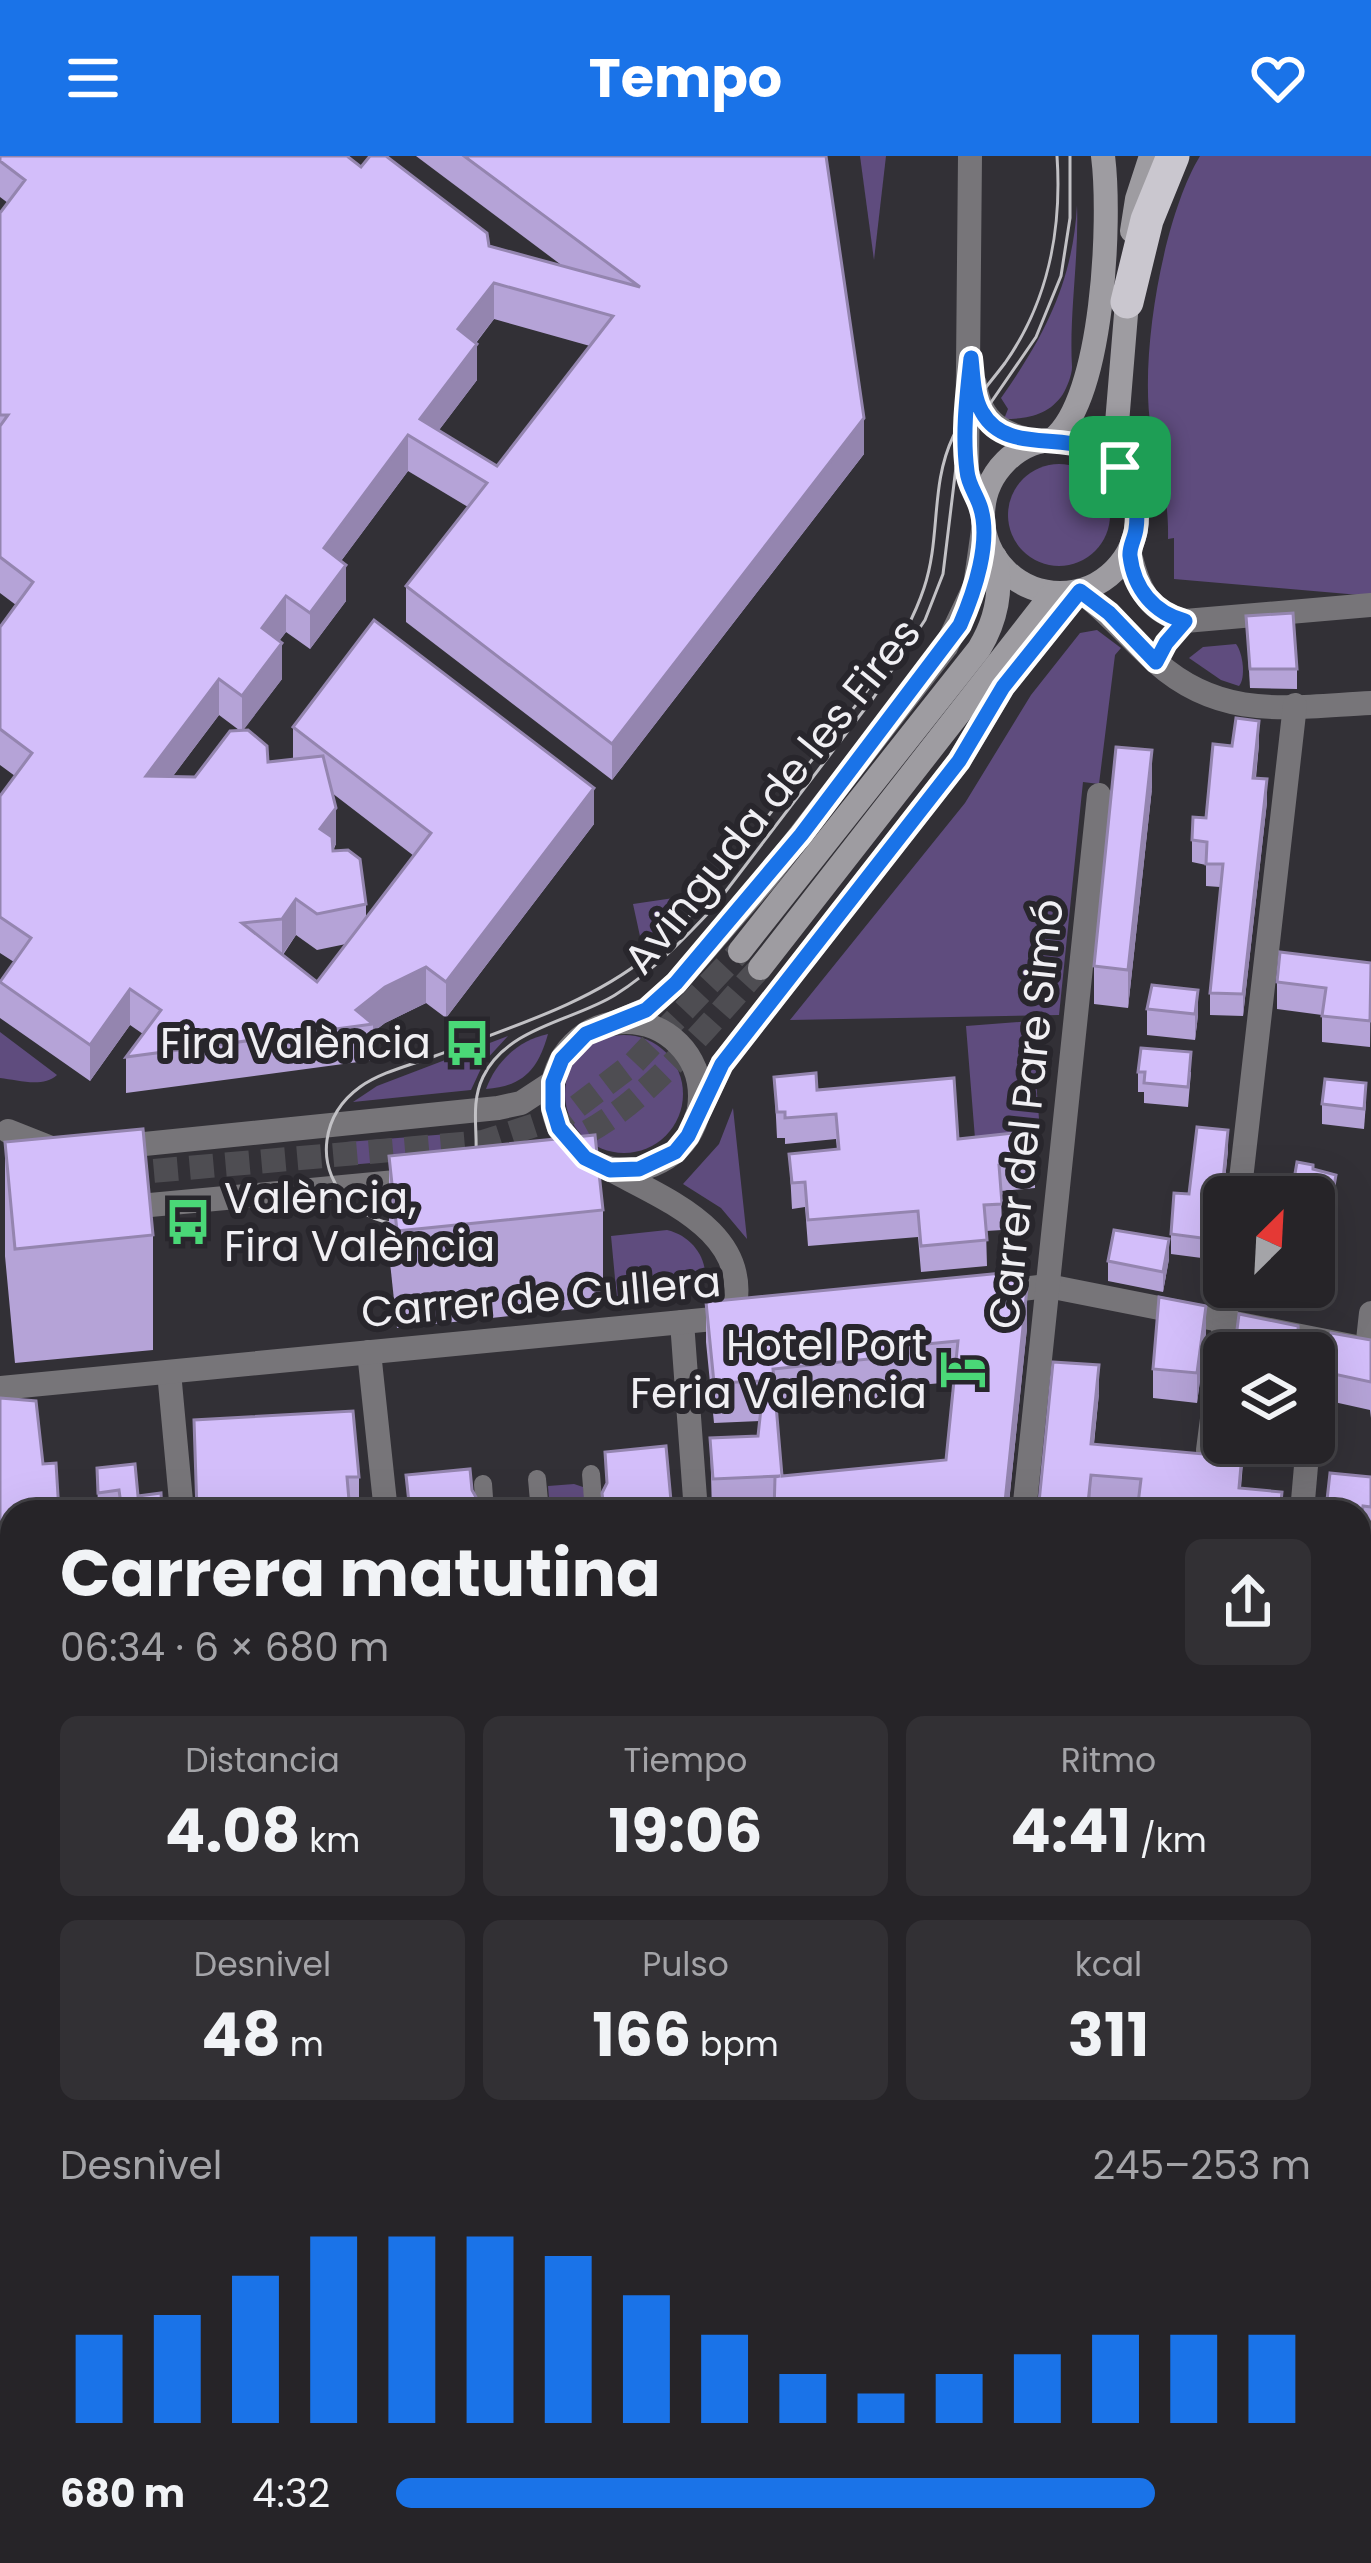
<!DOCTYPE html>
<html lang="es">
<meta charset="utf-8">
<style>
:root{--surface:#262428;--page:#323034;--text:#f1f3f6;--muted:#a4a4a8;--line:#424145;--accent:#1a73e8}
body{margin:0;font-family:Poppins,sans-serif;background:var(--page);color:var(--text);height:100vh;display:flex;flex-direction:column;font-size:45px;white-space:nowrap}
*{box-sizing:border-box;margin:0}
p{font-size:39px;color:var(--muted)}
.icon{flex:none;width:66px;height:66px;fill:none;stroke:currentColor;stroke-width:2;stroke-linecap:round;stroke-linejoin:round}
.map{position:relative;flex:1;overflow:hidden}
.drawer{position:absolute;left:0px;top:1344px;width:1371px;height:1065px;display:flex;flex-direction:column;background:var(--surface);border-radius:36px 36px 0 0;box-shadow:0 12px 48px #0002,0 0 0 3px var(--line)}
.drawer>*{flex:none}
.needle{width:78px;rotate:24deg}
.tools{position:absolute;left:1203px;top:1020px;display:grid;gap:24px}
.tools a{display:grid;place-items:center;width:132px;height:132px;border-radius:18px;background:var(--surface);box-shadow:0 12px 48px #0002,0 0 0 3px var(--line);font-size:60px}
.pin{position:absolute;display:grid;place-items:center;width:102px;height:102px;color:#fff;margin:-51px;border-radius:24px;box-shadow:0 6px 18px #0006}
.round{display:grid;place-items:center;flex:none;width:126px;height:126px;border-radius:18px;background:var(--page)}
.overview{display:flex;align-items:center;justify-content:space-between;height:204px;padding:0 60px}
h1{font-size:66px;font-weight:700;line-height:90px}
.stats{display:grid;grid-template-columns:repeat(3,1fr);gap:18px;height:204px;padding:12px 60px}
.stats div{display:grid;align-content:center;border-radius:18px;background:var(--page);text-align:center}
.stats b{font-size:60px;font-weight:700}
.stats small{font-size:33px;font-weight:400}
.stats p{font-size:33px}
.chart{height:336px;padding:24px 60px}
.chart p{display:flex;justify-content:space-between}
.chart svg{width:100%;height:216px;margin-top:12px;stroke:var(--accent);stroke-width:6}
ul{padding:0 60px;list-style:none;font-size:39px}
li{display:grid;grid-template-columns:192px 144px 1fr;align-items:center;height:90px}
li i{height:30px;border-radius:15px;background:var(--accent)}
header{display:flex;justify-content:space-between;align-items:center;height:156px;padding:0 60px;background:var(--accent);color:#fff;font-size:54px;font-weight:700}
.map>svg:first-child{display:block}
.green{fill:#5f4c7e}
.lines{fill:none;stroke-linecap:round;stroke-linejoin:round}
.secondary-tunnel{stroke:#4e4d52;stroke-width:24;stroke-dasharray:24 12;stroke-linecap:butt}
.pedestrian{stroke:#777579;stroke-width:18}
.minor{stroke:#777579;stroke-width:24}
.tertiary{stroke:#777579;stroke-width:24}
.secondary{stroke:#9e9ca1;stroke-width:24}
.trunk{stroke:#cac7cf;stroke-width:33}
.tram{stroke:#c2c1c5;stroke-width:3}
.wall{fill:#b5a3d7;fill-rule:evenodd}
.shaded-wall{fill:#9485af}
.building{fill:#d3befa;stroke:#9485af;stroke-width:3;fill-rule:evenodd}
.route-casing{stroke:#fff;stroke-width:24}
.route{stroke:#1a73e8;stroke-width:15}
.labels{text-anchor:middle;dominant-baseline:central;stroke-width:12;stroke-linejoin:round;paint-order:stroke}
.street-label{font-size:42px;fill:#f0eff3;stroke:#28262c}
.poi-label{font-size:42px;fill:#f0eff3;stroke:#28262c;text-anchor:end}
</style>
<header><svg class="icon" aria-label="menu" viewBox="0 0 24 24"><path d="M4 6h16M4 12h16M4 18h16"/></svg>Tempo<svg class="icon" aria-label="heart" viewBox="0 0 24 24"><path d="M12 20l-8-8c-3-5 5-10 8-4 3-6 11-1 8 4z"/></svg></header>
<div class="map">
<svg width="1371" height="2407" viewBox="0 0 1371 2407">
<rect width="100%" height="100%" fill="#323036"/>
<g class="green">
<path d="M860,0H886L874,104Z"/>
<path d="M1200,0H1371V440L1174,423V382L1168,383C1169,336 1158,316 1151,273C1139,201 1163,61 1200,0Z"/>
<path d="M1077,49C1079,103 1069,158 1072,211C1072,219 1067,231 1063,238C1049,259 1028,263 1004,263L1008,253L1001,242C1044,181 1073,126 1077,49Z"/>
<circle cx="1059" cy="359" r="51"/>
<path d="M1097,474L1121,492L1115,499L1099,628L1083,626L1059,859L790,864L965,647L1031,539L1080,477Z"/>
<path d="M1236,488C1243,497 1246,522 1239,530L1221,524L1189,502L1203,491Z"/>
<path d="M694,739L643,794L633,748Z"/>
<path d="M1031,865L1032,871L1040,870L1045,922L1036,924L1041,989L976,995L966,870Z"/>
<path d="M0,876L57,919C43,932 18,924 0,922Z"/>
<path d="M548,878C538,913 524,930 486,933C496,905 519,884 548,878Z"/>
<circle cx="624" cy="938" r="59"/>
<path d="M508,880L484,906L471,934L353,946L377,930Z"/>
<path d="M733,952L747,1083L721,1052L683,1028L719,988Z"/>
<path d="M461,977L463,999L349,1009L347,986Z"/>
<path d="M667,1074C692,1080 708,1102 705,1127C689,1146 641,1145 617,1144L611,1080Z"/>
<path d="M574,1328L583,1331L588,1356H550L548,1330Z"/>
<path d="M378,2397H732L731,2407H343Z"/>
</g>
<g class="lines">
<g class="secondary-tunnel">
<path d="M555,990C634,965 704,872 760,812"/>
<path d="M118,1018L483,986L566,959L634,907L740,795"/>
</g>
<g class="pedestrian">
<path d="M591,1318L594,1356"/>
<path d="M537,1323L540,1356"/>
<path d="M483,1328L485,1356"/>
</g>
<g class="minor">
<path d="M1129,395C1139,432 1146,455 1185,465L1371,449"/>
<path d="M617,866L647,853L676,827L766,723L946,491L975,430L983,374"/>
<circle cx="626" cy="940" r="74"/>
<path d="M696,962L722,908L959,605L1003,531L1080,435C1108,456 1129,482 1156,506C1222,565 1289,551 1371,547"/>
<path d="M8,975L56,994"/>
<path d="M115,991L498,952L521,947L553,926"/>
<path d="M613,1015C671,1046 757,1080 732,1162"/>
<path d="M1239,1041L1295,549"/>
<path d="M118,1052L417,1024"/>
<path d="M996,1136L1048,1130L1371,1194"/>
<path d="M682,1166L696,1356"/>
<path d="M1367,1193L1371,1157"/>
<path d="M369,1196L386,1356"/>
<path d="M169,1216L182,1356"/>
<path d="M0,1232L734,1161"/>
<path d="M1208,1294L1229,1131"/>
<path d="M1024,1356L1099,639"/>
<path d="M1302,1356L1308,1287"/>
<path d="M0,1790L12,1809"/>
<path d="M99,2397V2407"/>
<path d="M759,2397L760,2407"/>
<path d="M1277,2397L1280,2407"/>
</g>
<g class="tertiary">
<path d="M970,0L967,316L982,353"/>
<path d="M975,228C980,266 1004,280 1040,286"/>
</g>
<g class="secondary">
<path d="M1132,75L1137,43L1151,0"/>
<circle cx="1060" cy="360" r="77"/>
<path d="M1052,284C1104,244 1111,62 1103,0"/>
<path d="M1120,311L1117,267L1128,134"/>
<path d="M740,795L979,493C996,465 1003,433 995,401"/>
<path d="M760,812L1053,437"/>
</g>
<path class="trunk" d="M1127,146L1147,64L1173,0"/>
<g class="tram">
<path d="M472,1022C483,988 467,954 483,921C507,871 573,865 615,839C653,815 683,784 713,752L874,541L925,464L943,418L956,311L974,271L1036,181L1061,120L1070,62V0"/>
<path d="M419,1067C370,1077 320,1035 327,984C330,962 342,944 360,931C381,916 411,909 435,900C507,872 587,849 648,800C704,754 744,690 788,634C836,572 899,507 924,432C941,382 930,329 953,281C966,253 987,231 1005,207C1048,146 1062,73 1057,0"/>
</g>
</g>
<g class="wall">
<path d="M0,0L361,11L489,90L564,111L416,0H826L864,298L612,624L406,466V430L468,351L408,315L341,405L346,445L310,493L286,476L279,485L282,523L243,574L268,606L293,603V571L594,668L446,862L426,847L385,867L373,876V904L126,937V901L143,878L130,869L90,925L0,862V825L14,806L0,797V640L15,620L0,609V471L16,449L0,437V57L8,47L0,41ZM494,163L590,190L497,310L439,274L477,224L476,187ZM219,559L239,574L195,621L173,620ZM332,637L414,700L366,762V748L333,695L336,688ZM296,779L317,794L346,788L317,826L283,799Z"/>
<path d="M1246,460L1297,513V533L1250,532Z"/>
<path d="M1259,588L1256,622L1267,646L1243,860L1210,859V837L1220,731L1206,730V709L1192,706V684L1206,662L1232,590Z"/>
<path d="M1152,632L1128,852L1094,848V810Z"/>
<path d="M1371,807L1370,891L1322,886V859L1277,853V826Z"/>
<path d="M1147,853L1198,859L1195,884L1147,879Z"/>
<path d="M1138,916H1191L1188,951L1144,947V936H1138Z"/>
<path d="M774,921L958,983L1035,1006V1032L1001,1035L1002,1074L986,1075L987,1110L921,1116L918,1081L808,1090L805,1051L792,1053L789,998L837,994L836,983L785,988V982H777Z"/>
<path d="M1366,947L1364,973L1322,968V948Z"/>
<path d="M5,986L153,1079V1194L15,1207L5,1100Z"/>
<path d="M1228,994L1217,1104L1171,1098V1078L1189,1038Z"/>
<path d="M389,1000L603,1054V1150L397,1172L389,1097Z"/>
<path d="M1313,1013L1336,1039L1327,1088L1314,1086Z"/>
<path d="M1169,1103L1163,1136L1108,1125V1105Z"/>
<path d="M706,1146L1027,1172L1008,1356H712L710,1282L758,1280L760,1265L714,1267L706,1186ZM954,1226L946,1304L782,1320L776,1253L907,1239V1230Z"/>
<path d="M1206,1179L1197,1247L1153,1242V1213Z"/>
<path d="M1371,1184V1262L1370,1254L1334,1246L1332,1257L1314,1255V1198Z"/>
<path d="M1099,1237L1094,1288L1214,1299L1224,1287H1288L1286,1309L1243,1307L1241,1332L1282,1356L1138,1350L1091,1347L1090,1356H1038Z"/>
<path d="M0,1242L43,1308L12,1356V1430H8L12,1454V1515H0Z"/>
<path d="M194,1288L359,1321V1344L349,1345Z"/>
<path d="M97,1312L138,1340L162,1356H98Z"/>
<path d="M1330,1317L1371,1321V1370H1363L1362,1376H1359V1356H1326Z"/>
<path d="M1359,1401L1371,1402V1453H1369L1368,1466L1359,1467Z"/>
<path d="M1371,1469V1537H1359V1472Z"/>
<path d="M12,1524V1637H2V1654H0V1525Z"/>
<path d="M12,1662V1776L3,1752L0,1753V1663Z"/>
<path d="M1371,1662V1719L1359,1721V1663Z"/>
<path d="M1371,1727V2024L1359,2025V1728Z"/>
<path d="M1371,2038V2129L1359,2130V2039Z"/>
<path d="M12,2058V2154L0,2155V2060Z"/>
<path d="M12,2157V2258L6,2259L9,2286H12V2397H42L12,2400L0,2407V2158Z"/>
</g>
<g class="shaded-wall">
<path d="M494,127V163L458,209V173Z"/>
<path d="M477,188V224L427,290L420,263Z"/>
<path d="M864,262V298L612,624V588Z"/>
<path d="M408,279V315L324,428V392Z"/>
<path d="M346,409V445L310,493V457Z"/>
<path d="M286,440V476L262,508V472Z"/>
<path d="M282,487V523L242,576V540Z"/>
<path d="M219,523V559L146,656V620Z"/>
<path d="M1259,565V588L1253,645V622Z"/>
<path d="M1152,594V632L1128,852V814Z"/>
<path d="M1267,623V646L1243,860V838Z"/>
<path d="M594,632V668L446,862V826Z"/>
<path d="M336,652V688L320,709V673Z"/>
<path d="M296,743V779L282,799V763Z"/>
<path d="M426,811V847L385,867L373,876V868L356,854L385,831Z"/>
<path d="M130,833V869L90,925V889Z"/>
<path d="M1198,834V859L1195,884V858Z"/>
<path d="M1228,974V994L1217,1104V1084Z"/>
<path d="M1336,1019V1039L1327,1088V1068Z"/>
<path d="M1169,1083V1103L1163,1136V1116Z"/>
<path d="M1027,1132V1172L1008,1356H1004Z"/>
<path d="M1206,1150V1179L1197,1247V1217Z"/>
<path d="M1099,1209V1237L1091,1315V1288Z"/>
<path d="M1091,1319L1090,1356H1087Z"/>
<path d="M1371,2359V2393L1366,2407H1354Z"/>
<path d="M303,2397H378L343,2407H303Z"/>
<path d="M1253,2397H1262V2407H1249Z"/>
</g>
<g class="building">
<path d="M0,0H347L361,11L370,0H386L487,77L489,90L640,131L464,0H826L864,262L612,588L406,430L487,327L408,279L324,392L346,409L310,457L286,440L262,472L282,487L242,540L219,523L146,620L195,621L230,575L248,574L267,590L268,606L323,600L336,652L320,673L332,681L333,695L348,694L360,703L366,748L317,758L296,743L282,763L242,767L317,826L431,677L293,571L374,464L594,632L446,826L426,811L385,831L356,854L373,868L126,901L161,854L130,833L90,889L0,826L31,782L0,761V640L32,597L0,573V471L33,426L0,401V270L8,259H0V57L25,24L0,5ZM494,127L613,160L497,310L420,263L477,188L458,173Z"/>
<path d="M1293,457L1297,513H1250L1246,460Z"/>
<path d="M1236,562L1259,565L1253,622L1267,623L1243,838L1210,837L1223,708H1206L1207,686L1192,684L1193,661L1206,662L1213,588L1232,590Z"/>
<path d="M1116,591L1152,594L1128,814L1094,810Z"/>
<path d="M1280,796L1371,807L1370,865L1322,860L1326,832L1277,826Z"/>
<path d="M1152,829L1198,834L1195,858L1147,853Z"/>
<path d="M1141,892L1191,896L1188,931L1144,927L1145,916H1138Z"/>
<path d="M816,917L817,934L954,922L958,983L1033,975L1035,1006L999,1009L1002,1048L984,1049L987,1084L921,1090L918,1055L808,1064L805,1026L792,1027L789,998L839,993L836,958L785,962V956H777L774,921Z"/>
<path d="M1325,923L1366,927L1364,953L1322,948Z"/>
<path d="M1197,971L1228,974L1217,1084L1171,1078L1174,1037L1189,1038Z"/>
<path d="M143,973L153,1079L15,1093L5,986Z"/>
<path d="M595,979L603,1054L397,1075L389,1000Z"/>
<path d="M1297,1006L1313,1009V1013L1336,1019L1327,1068L1314,1066V1041H1291Z"/>
<path d="M1114,1074L1169,1083L1163,1116L1108,1105Z"/>
<path d="M1012,1116L1027,1132L1004,1356H774L775,1321L780,1320L713,1323L710,1282L758,1280L764,1225L714,1227L706,1146ZM958,1185L946,1304L782,1320L773,1213L907,1199L905,1190Z"/>
<path d="M1159,1141L1206,1150L1197,1217L1153,1213Z"/>
<path d="M1239,1158L1298,1170L1299,1188L1310,1197H1234Z"/>
<path d="M1331,1177L1371,1184V1226L1334,1218L1332,1230L1314,1227V1198L1327,1193Z"/>
<path d="M1053,1206L1099,1209L1091,1288L1214,1299L1217,1280L1224,1269V1287H1243L1239,1332L1282,1336L1280,1356H1137L1141,1323L1091,1319L1087,1356H1038Z"/>
<path d="M0,1242L36,1245L43,1308L56,1307L59,1356H12V1408L6,1409L12,1454V1493H0Z"/>
<path d="M353,1255L359,1321H347L350,1356H197L194,1264Z"/>
<path d="M666,1290L672,1356H604L602,1337L607,1327L605,1296Z"/>
<path d="M135,1308L138,1340L161,1337L162,1356H122L119,1334L98,1337L97,1312Z"/>
<path d="M470,1313L472,1334L477,1343L479,1356H410L406,1319Z"/>
<path d="M1330,1317L1371,1321V1351L1363,1350L1362,1356L1326,1353Z"/>
<path d="M1359,1401L1371,1402V1425H1369L1368,1439L1359,1440Z"/>
<path d="M1371,1469V1510L1359,1509V1472Z"/>
<path d="M12,1524V1615H1L2,1632H0V1525Z"/>
<path d="M12,1662V1754L3,1731H0V1663Z"/>
<path d="M1371,1662V1692L1359,1693V1663Z"/>
<path d="M1371,1727V1996L1359,1997V1728Z"/>
<path d="M1371,2038V2105L1359,2106V2039Z"/>
<path d="M12,2058V2122L0,2123V2060Z"/>
<path d="M12,2157V2223L3,2224L9,2286H12V2365H9L13,2407H0V2158Z"/>
<path d="M1359,2264L1371,2266V2359L1359,2393Z"/>
<path d="M950,2397H1022L1023,2407H823Z"/>
<path d="M1056,2397H1253L1249,2407H1057Z"/>
<path d="M1291,2397H1357L1354,2407H1287Z"/>
</g>
<g class="lines">
<defs>
<path id="route" d="M971,202C973,219 973,241 982,256C1010,306 1082,265 1121,312C1134,329 1139,352 1136,373C1135,382 1129,391 1130,400C1134,433 1154,457 1185,465L1166,487L1156,506L1109,457L1080,435L1003,531L959,605L722,908L688,980L675,996L639,1013L610,1014L585,1002L559,972L553,952V926L562,903L586,878L646,854L676,827L801,679L960,469C974,437 992,385 980,350C976,338 968,328 967,315C962,278 967,239 971,202Z"/>
</defs>
<use href="#route" class="route-casing"/>
<use href="#route" class="route"/>
</g>
<defs>
<symbol id="bus-bare" viewBox="-9 -9 18 18"><path d="M-5-6H5V4H4V6H2V4H-2V6H-4V4H-5ZM-3.5-4V0h7V-4ZM-3.5 1.2v1.5H-2V1.2ZM2 1.2v1.5H3.5V1.2Z" fill="#4ad777" stroke="#28262c" stroke-width="2.5" paint-order="stroke"/></symbol>
<symbol id="hotel-bare" viewBox="-9 -9 18 18"><path d="M-6-4.5h1.5V1H6V5H4.5V3h-9V5H-6ZM-4 0a1.8 1.8 0 1 1 3.6 0ZM.5 0V-2.5h3Q6-2.5 6 0Z" fill="#4ad777" stroke="#28262c" stroke-width="2.5" paint-order="stroke"/></symbol>
</defs>
<g fill-rule="evenodd">
<use href="#bus-bare" x="434" y="854" width="66" height="66"/>
<use href="#bus-bare" x="155" y="1033" width="66" height="66"/>
<use href="#hotel-bare" x="930" y="1180" width="66" height="66"/>
</g>
<g class="labels">
<g class="street-label">
<text transform="translate(772 640) rotate(-51)">Avinguda de les Fires</text>
<text transform="translate(1026 958) rotate(-84)">Carrer del Pare Simó</text>
<text transform="translate(541 1141) rotate(-5)">Carrer de Cullera</text>
</g>
<g class="poi-label">
<text x="431" y="887">Fira València</text>
<text x="224" y="1042" text-anchor="start">València,<tspan x="224" dy="48">Fira València</tspan></text>
<text x="927" y="1189">Hotel Port<tspan x="927" dy="48">Feria Valencia</tspan></text>
</g>
</g>
</svg>
<div class="tools">
<a><svg class="needle" viewBox="-14 -14 28 28"><path d="M0-13l5 13h-10z" fill="#e53935"/><path d="M0 13l5-13h-10z" fill="#a4a4a8"/></svg></a>
<a><svg class="icon" aria-label="layers" viewBox="0 0 24 24"><path d="M12 4l9 5-9 5-9-5zM3 14l9 5 9-5"/></svg></a>
</div>
<div class="pin" style="left:1120px;top:311px;background:#1e9e55"><svg class="icon" aria-label="arrive" viewBox="0 0 24 24"><path d="M6 21V4h12l-3 4 3 4H6"/></svg></div>
<section class="drawer">
<div class="overview"><div><h1>Carrera matutina</h1><p>06:34 · 6 × 680 m</p></div><a class="round"><svg class="icon" aria-label="share" viewBox="0 0 24 24"><path d="M12 15V3M7 8l5-5 5 5M5 13v7h14v-7"/></svg></a></div>
<div class="stats">
<div><p>Distancia</p><b>4.08<small> km</small></b></div>
<div><p>Tiempo</p><b>19:06</b></div>
<div><p>Ritmo</p><b>4:41<small> /km</small></b></div>
</div>
<div class="stats">
<div><p>Desnivel</p><b>48<small> m</small></b></div>
<div><p>Pulso</p><b>166<small> bpm</small></b></div>
<div><p>kcal</p><b>311</b></div>
</div>
<div class="chart"><p><span>Desnivel</span>245–253 m</p>
<svg viewBox="0 0 160 44" preserveAspectRatio="none"><path d="M5 44V26M15 44V22M25 44V14M35 44V6M45 44V6M55 44V6M65 44V10M75 44V18M85 44V26M95 44V34M105 44V38M115 44V34M125 44V30M135 44V26M145 44V26M155 44V26"/></svg>
</div>
<ul>
<li><b>680 m</b>4:32<i style="width:83%"></i></li>
</ul>
</section>
</div>
